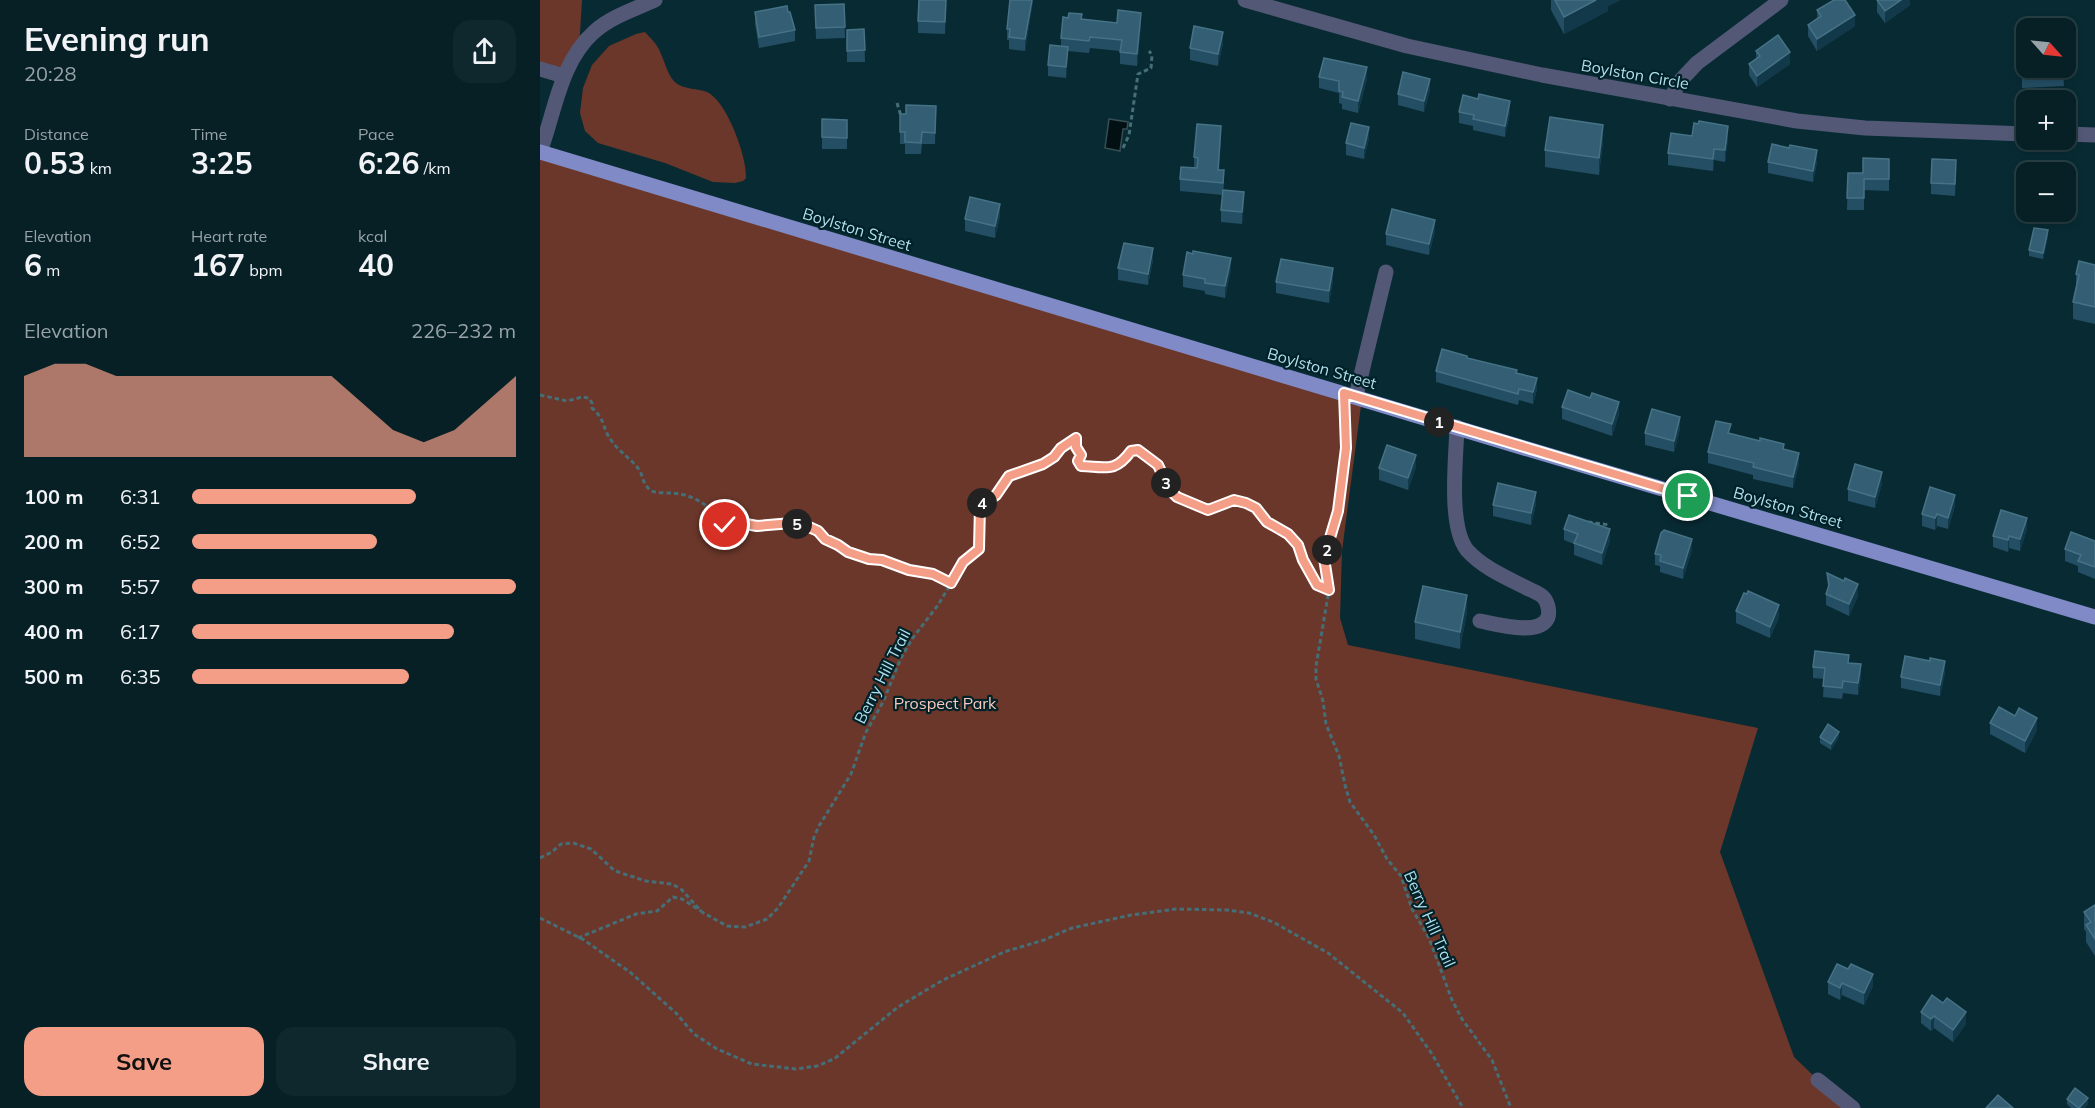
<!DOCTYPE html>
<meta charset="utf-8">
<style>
:root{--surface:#062026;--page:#0f282e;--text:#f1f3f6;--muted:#98a3a7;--line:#273e43;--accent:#f49e87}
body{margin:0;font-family:Mulish,sans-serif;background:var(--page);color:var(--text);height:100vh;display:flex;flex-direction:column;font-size:22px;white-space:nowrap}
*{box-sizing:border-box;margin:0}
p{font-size:20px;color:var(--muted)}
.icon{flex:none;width:33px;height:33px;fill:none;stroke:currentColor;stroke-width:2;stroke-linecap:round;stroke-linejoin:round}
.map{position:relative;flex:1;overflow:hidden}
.panel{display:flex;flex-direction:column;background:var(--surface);width:540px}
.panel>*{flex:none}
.needle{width:39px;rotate:117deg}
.tools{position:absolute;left:1476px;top:18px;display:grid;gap:12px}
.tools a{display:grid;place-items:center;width:60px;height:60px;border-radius:12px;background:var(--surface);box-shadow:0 3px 9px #0003,0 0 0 2px var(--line);font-size:30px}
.pin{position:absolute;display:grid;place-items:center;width:51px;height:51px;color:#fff;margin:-26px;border:3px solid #fff;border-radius:50%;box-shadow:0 2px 6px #0007}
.km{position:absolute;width:30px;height:30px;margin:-15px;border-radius:50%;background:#222;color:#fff;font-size:16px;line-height:30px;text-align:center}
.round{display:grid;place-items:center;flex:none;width:63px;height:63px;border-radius:18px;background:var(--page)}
.summary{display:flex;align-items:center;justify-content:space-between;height:102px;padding:0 24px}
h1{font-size:33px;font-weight:700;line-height:45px}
.figures{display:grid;grid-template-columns:repeat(3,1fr);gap:9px;height:102px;padding:6px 24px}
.figures div{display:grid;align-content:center}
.figures b{font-size:30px;font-weight:700}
.figures small{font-size:16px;font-weight:400}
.figures p{font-size:16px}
.chart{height:168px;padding:12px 24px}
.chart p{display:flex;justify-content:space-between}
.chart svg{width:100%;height:108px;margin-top:6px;fill:var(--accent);opacity:.7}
.primary-button{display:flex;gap:12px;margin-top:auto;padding:12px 24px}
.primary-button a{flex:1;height:69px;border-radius:18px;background:var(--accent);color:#111;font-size:24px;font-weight:700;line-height:69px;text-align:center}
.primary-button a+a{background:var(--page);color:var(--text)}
ul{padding:0 24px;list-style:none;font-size:20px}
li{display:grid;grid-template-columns:96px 72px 1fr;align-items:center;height:45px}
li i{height:15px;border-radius:8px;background:var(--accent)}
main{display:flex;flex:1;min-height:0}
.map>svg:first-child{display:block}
.green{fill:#6b372a}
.water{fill:#031013;stroke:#374e54;stroke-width:1.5}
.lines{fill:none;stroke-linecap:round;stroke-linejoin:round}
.path{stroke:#466e77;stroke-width:3;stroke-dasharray:4.5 3;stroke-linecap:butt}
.minor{stroke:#535876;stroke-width:15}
.major{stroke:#7f8ac7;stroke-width:15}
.wall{fill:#244e64}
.shaded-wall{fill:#12394a}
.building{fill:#335e73;stroke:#467286;stroke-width:1.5}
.route-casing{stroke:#fff;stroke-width:12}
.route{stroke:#f49e87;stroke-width:8}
.labels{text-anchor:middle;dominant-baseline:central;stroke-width:4.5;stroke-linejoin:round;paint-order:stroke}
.street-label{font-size:16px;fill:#b0dfeb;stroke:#002128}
.park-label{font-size:16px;fill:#f9cbbe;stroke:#002128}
</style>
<main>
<section class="panel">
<div class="summary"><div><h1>Evening run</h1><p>20:28</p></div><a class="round"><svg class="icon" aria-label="share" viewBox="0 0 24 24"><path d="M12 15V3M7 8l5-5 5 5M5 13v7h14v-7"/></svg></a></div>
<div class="figures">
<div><p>Distance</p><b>0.53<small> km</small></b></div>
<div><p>Time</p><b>3:25</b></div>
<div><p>Pace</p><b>6:26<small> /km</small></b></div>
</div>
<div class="figures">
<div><p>Elevation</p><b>6<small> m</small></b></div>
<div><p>Heart rate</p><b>167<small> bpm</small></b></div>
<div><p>kcal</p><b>40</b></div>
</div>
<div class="chart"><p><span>Elevation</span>226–232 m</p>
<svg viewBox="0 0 160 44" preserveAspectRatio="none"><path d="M0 44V11L10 6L20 6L30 11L40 11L50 11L60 11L70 11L80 11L90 11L100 11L110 22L120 33L130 38L140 33L150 22L160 11V44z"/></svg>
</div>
<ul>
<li><b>100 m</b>6:31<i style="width:69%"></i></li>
<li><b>200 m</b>6:52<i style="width:57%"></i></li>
<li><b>300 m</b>5:57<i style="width:100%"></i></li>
<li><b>400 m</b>6:17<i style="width:81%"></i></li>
<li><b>500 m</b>6:35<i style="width:67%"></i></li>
</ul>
<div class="primary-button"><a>Save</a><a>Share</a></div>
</section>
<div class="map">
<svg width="1555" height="1108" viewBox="0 0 1555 1108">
<rect width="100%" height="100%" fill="#082b33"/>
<g class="green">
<path d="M0,0H42L39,49L24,76L0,70Z"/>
<path d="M105,32C109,37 114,41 117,46C124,57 127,76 136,83C145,90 157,88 167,92C187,101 207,157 206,178L203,181L195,183L173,182L125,163L58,143L45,131L40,113L43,88L52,65L69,46L96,34Z"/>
<path d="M0,152L822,398L802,551L800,618L808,645L1218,728L1180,852L1254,1057L1278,1080L1313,1108H0Z"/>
</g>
<path class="water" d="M569,119L588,122L587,129H583L580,151L565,148Z"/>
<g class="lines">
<g class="path">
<path d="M357,103L361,116"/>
<path d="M583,148L589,135L598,74L611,68L612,55L609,51"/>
<path d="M0,395L27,401L42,397L49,398L52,403V408C66,420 62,428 71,440C78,451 94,461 100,471C104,480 102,482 111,491C120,494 130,492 140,494C153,496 174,507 177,521L185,525L206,523L217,526L252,523L269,527L278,531L284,539L308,552L329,559L342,560L369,570L393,574L411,583"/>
<path d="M1048,522L1070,525"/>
<path d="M789,590L784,569V558L798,511L806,448L804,409"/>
<path d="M0,858L12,852L21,844L33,843L51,849L75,871L106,881L132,884L141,889L162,912L187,926L205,927L227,919L238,908L269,861L274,837L279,826L311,774L326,732L343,702L361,658L372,639L398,605L423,563L439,549L440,506L456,495L469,476L503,464L534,438H536V447L541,455L538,461L541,466C566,467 575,473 591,451L598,450L618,465L629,489L637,497L668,510L694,500L706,503L715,508L727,522L748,534L758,545L763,560L777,585L789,590L776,666V679L783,701L786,724L799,756L805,785L810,802L834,835L847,859L861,876L872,909L889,938L912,1000L922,1019L952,1060L971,1108"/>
<path d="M0,918L44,940L91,973L136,1013L154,1034L177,1049L212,1064L256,1069L277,1066L294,1059L358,1007L403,980L464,952L504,940L532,928L591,915L636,909L687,910L709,913L733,922L788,953L863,1013L892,1054L923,1108"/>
<path d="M38,938L96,914L117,911L133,897L142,899L161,911"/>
</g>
<g class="minor">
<path d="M705,0L867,46L1002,75L1257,121L1325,128L1486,134"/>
<path d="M0,69L24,76"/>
<path d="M1130,99L1141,80L1157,63L1241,0"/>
<path d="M1526,134L1555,135"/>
<path d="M0,152C15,112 20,62 54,32C70,17 95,9 115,0"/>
<path d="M816,396L846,272"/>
<path d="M917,427C916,458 908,526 927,550C942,567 965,577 985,587C990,590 997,592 1002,596C1007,600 1010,610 1008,617C1001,637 956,624 940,621"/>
<path d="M1278,1080L1313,1108"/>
</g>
<path class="major" d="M0,152L984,448L1555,617"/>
</g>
<g class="wall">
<path d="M406,0L405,34L378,33V21Z"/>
<path d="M493,0L485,51L469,49V40H467V29Z"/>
<path d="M1011,0H1080L1068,6V11L1024,34L1011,10Z"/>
<path d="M1337,0H1370V5L1345,23L1337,12Z"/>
<path d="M304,4L305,38L276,39L275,5Z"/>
<path d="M1277,10L1315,26L1277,51L1268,36V25L1277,18Z"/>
<path d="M215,12H248L255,30V41L219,48L215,24Z"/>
<path d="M542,19L577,23L601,24L597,66L580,64V51L550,48L549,53L528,51L526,78L508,76V65L521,46V38Z"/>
<path d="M324,29L325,62H307V30Z"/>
<path d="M683,43L678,66L650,60V48Z"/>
<path d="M1216,51L1250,64L1217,87L1209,75V64L1216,59Z"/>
<path d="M1482,55L1523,68L1524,86L1482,88Z"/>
<path d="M779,77L827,79L818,113L802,109V104L799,103V93L779,88Z"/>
<path d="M890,90L884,112L858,105V94Z"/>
<path d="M396,106L395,144H382L381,154H365V144H360V132L366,114Z"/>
<path d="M919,112H970L965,137L933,130V126L919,123Z"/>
<path d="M282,119L307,120V149H282Z"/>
<path d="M1152,136L1188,138L1185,162L1174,160L1173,171L1128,165V153Z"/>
<path d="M681,137L679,170L684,182L683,195L640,191V179L654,168V157Z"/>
<path d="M829,138L824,159L806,155V143Z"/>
<path d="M1063,142L1059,175L1005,167V150Z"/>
<path d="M1349,159V191L1324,190V210H1307L1308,173H1323Z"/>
<path d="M1228,162H1277L1273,182L1228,173Z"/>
<path d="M1416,172L1415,196L1391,194V183Z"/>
<path d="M704,204L702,224L681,222V210Z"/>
<path d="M460,216L455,238L425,231V219Z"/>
<path d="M895,231L889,255L846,245V234Z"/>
<path d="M1508,236L1503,259L1489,256V250Z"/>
<path d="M613,260L608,285L578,280V268Z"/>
<path d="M1555,265V324L1533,319V302L1536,286V274Z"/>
<path d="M691,269L685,298L665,294V291L643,287V275Z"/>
<path d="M793,280L789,303L736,293V282Z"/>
<path d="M927,358L977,373L997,390L993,404L979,400L978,405L896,382V371Z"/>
<path d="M1022,407L1079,414L1072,436L1022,419Z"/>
<path d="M1140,429L1134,452L1105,445V433Z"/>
<path d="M1191,434L1244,449L1259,464L1253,488L1213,479V475L1168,463V452Z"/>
<path d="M876,467L868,490L839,480V468Z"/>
<path d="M1342,483L1335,508L1308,501V489Z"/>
<path d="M996,504L991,525L953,516V505Z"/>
<path d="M1415,506L1408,529L1397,526L1395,530L1382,526V514Z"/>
<path d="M1024,529L1070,540L1062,565L1034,555V544L1024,540Z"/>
<path d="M1487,529L1480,551L1469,548L1468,552L1453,547V536Z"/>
<path d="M1555,541V579L1538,572V566L1525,561V549Z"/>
<path d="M1152,550L1143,579L1120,572V566L1115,565V554Z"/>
<path d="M1287,573L1304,581L1318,596L1309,616L1286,605V594L1288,588Z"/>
<path d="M1196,611L1239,617L1230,638L1196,623Z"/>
<path d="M927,612L920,649L875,639V622Z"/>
<path d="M1309,663L1321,676L1318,695L1303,693L1302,699L1283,697L1284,679L1273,678V667Z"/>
<path d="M1405,673L1400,696L1361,688V677Z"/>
<path d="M1450,723L1497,730L1485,753L1450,734Z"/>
<path d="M1280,737H1299L1291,750L1280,743Z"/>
<path d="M1555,905V956L1546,942V932L1544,929V912Z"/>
<path d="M1288,982L1333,986L1324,1005L1302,995L1300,1000L1288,994Z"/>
<path d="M1381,1012L1426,1024L1413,1042L1394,1028L1391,1031L1381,1023Z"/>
<path d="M1527,1099L1548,1104L1544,1108H1531L1527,1104Z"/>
</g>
<g class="shaded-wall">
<path d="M492,0H493V2L485,51V39Z"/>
<path d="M1056,0H1080L1068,6V11L1024,34V17Z"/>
<path d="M1361,0H1370V5L1345,23V11Z"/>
<path d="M601,13V24L597,66V54Z"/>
<path d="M1315,15V26L1277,51V39Z"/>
<path d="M683,32V43L678,66V54Z"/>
<path d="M528,47V58L526,78V67Z"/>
<path d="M1250,52V64L1217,87V76Z"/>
<path d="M827,67V79L818,113V101Z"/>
<path d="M890,79V90L884,112V101Z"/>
<path d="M970,101V112L965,137V126Z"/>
<path d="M1063,125V142L1059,175V158Z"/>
<path d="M681,126V137L678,181V170Z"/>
<path d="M1188,126V138L1185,162V150Z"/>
<path d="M829,127V138L824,159V148Z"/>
<path d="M1174,149V160L1173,171V159Z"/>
<path d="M1277,150V162L1273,182V171Z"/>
<path d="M704,192V204L702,224V212Z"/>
<path d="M460,204V216L455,238V226Z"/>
<path d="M895,220V231L889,255V244Z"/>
<path d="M1508,230V236L1503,259V253Z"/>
<path d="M613,248V260L608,285V274Z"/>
<path d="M691,258V269L685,298V286Z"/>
<path d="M793,268V280L789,303V291Z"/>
<path d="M997,378V390L993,404V392Z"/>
<path d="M1079,402V414L1072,436V424Z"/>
<path d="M1140,417V429L1134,452V441Z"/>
<path d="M1259,453V464L1253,488V477Z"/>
<path d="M876,455V467L868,490V478Z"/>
<path d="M1342,472V483L1335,508V497Z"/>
<path d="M996,492V504L991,525V513Z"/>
<path d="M1415,495V506L1408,529V518Z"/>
<path d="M1397,514V526L1395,530V518Z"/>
<path d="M1487,518V529L1480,551V539Z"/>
<path d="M1070,529V540L1062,565V553Z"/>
<path d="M1469,536V548L1468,552V540Z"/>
<path d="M1152,539V550L1143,579V568Z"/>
<path d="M1318,584V596L1309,616V604Z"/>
<path d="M927,595V612L920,649V632Z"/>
<path d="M1239,605V617L1230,638V627Z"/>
<path d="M1405,661V673L1400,696V685Z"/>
<path d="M1321,664V676L1318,695V683Z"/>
<path d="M1497,718V730L1485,753V741Z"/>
<path d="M1299,732V737L1291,750V744Z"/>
<path d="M1333,974V986L1324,1005V993Z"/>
<path d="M1302,983V995L1300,1000V988Z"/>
<path d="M1426,1012V1024L1413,1042V1030Z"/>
<path d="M1394,1016V1028L1391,1031V1019Z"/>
<path d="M1548,1098V1104L1544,1108H1539Z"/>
</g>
<g class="building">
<path d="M379,0H406L405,22L378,21Z"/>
<path d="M470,0H492L485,39L469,37L470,29H467Z"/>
<path d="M1015,0H1056L1024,17Z"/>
<path d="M1294,0H1305L1315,15L1277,39L1268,25L1281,16L1277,10Z"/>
<path d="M1337,0H1361L1345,11Z"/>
<path d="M304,4L305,27L276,28L275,5Z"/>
<path d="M247,6L248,12H250L255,30L219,37L215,12Z"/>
<path d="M578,10L601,13L597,54L580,52L582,40L550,37L549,41L521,38L523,17L528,18L529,13L542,14L541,19L577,23Z"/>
<path d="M654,26L683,32L678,54L650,48Z"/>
<path d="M324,29L325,50L307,51V30Z"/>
<path d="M1238,35L1250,52L1217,76L1209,64L1220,56L1216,51Z"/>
<path d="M510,45L528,47L526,67L508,65Z"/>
<path d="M1482,55H1486V68H1523L1524,75L1482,76Z"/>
<path d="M784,58L827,67L818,101L802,97L803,92L799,91V81L779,77Z"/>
<path d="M863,72L890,79L884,101L858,94Z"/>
<path d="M939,94L970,101L965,126L933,119L934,115L919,112L923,95L938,99Z"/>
<path d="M366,105L396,106L395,133L382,132L381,143L365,142V132H360V114H366Z"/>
<path d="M1010,117L1063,125L1059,158L1005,150Z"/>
<path d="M282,119L307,120V138L282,137Z"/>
<path d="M1159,121L1188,126L1185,150L1174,149L1173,159L1128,153L1131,133L1152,136L1154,123L1158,124Z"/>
<path d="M811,123L829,127L824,148L806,143Z"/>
<path d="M657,124L681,126L678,170H684L683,183L640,179L641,167L657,168L658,158L654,157Z"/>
<path d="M1232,144L1249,148L1250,145L1277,150L1273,171L1228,162Z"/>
<path d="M1323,158L1349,159V179H1324V198H1307L1308,173H1323Z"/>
<path d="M1392,159L1416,160L1415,184L1391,183Z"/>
<path d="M683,190L704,192L702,212L681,210Z"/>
<path d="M430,197L460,204L455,226L425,219Z"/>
<path d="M852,209L895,220L889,244L846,234Z"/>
<path d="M1494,228L1508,230L1503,253L1489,250Z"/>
<path d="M584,243L613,248L608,274L578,268Z"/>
<path d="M653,251L691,258L685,286L665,283V279L643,275L647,252L653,254Z"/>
<path d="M741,259L793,268L789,291L736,282Z"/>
<path d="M1539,261L1555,265V307L1533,302L1539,275L1536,274Z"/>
<path d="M902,349L927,356V358L977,370L976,373L997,378L993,392L979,389L978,394L896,371Z"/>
<path d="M1028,390L1050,398L1052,393L1079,402L1072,424L1022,407Z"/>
<path d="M1112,409L1140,417L1134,441L1105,433Z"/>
<path d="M1176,421L1191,424L1188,433L1220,441V438L1244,444L1243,449L1259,453L1253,477L1213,467L1214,463L1168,452Z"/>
<path d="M847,445L876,455L868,478L839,468Z"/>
<path d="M1315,464L1342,472L1335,497L1308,489Z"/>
<path d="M958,483L996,492L991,513L953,505Z"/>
<path d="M1390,487L1415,495L1408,518L1397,514L1395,518L1382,514Z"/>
<path d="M1461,510L1487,518L1480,539L1469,536L1468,540L1453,536Z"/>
<path d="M1029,515L1070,529L1062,553L1034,543L1038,534L1024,529Z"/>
<path d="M1124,530L1152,539L1143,568L1120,561L1121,555L1115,554L1121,533Z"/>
<path d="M1531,532L1555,541V567L1538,561L1541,555L1525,549Z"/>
<path d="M1287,573L1304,581L1305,578L1318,584L1309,604L1286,594L1289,585Z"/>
<path d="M883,586L927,595L920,632L875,622Z"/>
<path d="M1208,591L1239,605L1230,627L1196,611L1204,593L1207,594Z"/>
<path d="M1275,651L1309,655L1308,663L1321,664L1318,683L1303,681L1302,688L1283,686L1285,668L1273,667Z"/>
<path d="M1365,656L1390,661V658L1405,661L1400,685L1361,677Z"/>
<path d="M1459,707L1475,716L1479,708L1497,718L1485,741L1450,723Z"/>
<path d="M1288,724L1299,732L1291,744L1280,737Z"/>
<path d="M1555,905V939L1546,925L1551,922L1544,912Z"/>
<path d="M1297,964L1308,969L1311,964L1333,974L1324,993L1302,983L1300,988L1288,982Z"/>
<path d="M1392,995L1403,1003L1407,998L1426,1012L1413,1030L1394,1016L1391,1019L1381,1012Z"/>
<path d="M1535,1088L1548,1098L1539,1108L1527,1099Z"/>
<path d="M1458,1095L1473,1108H1446Z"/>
</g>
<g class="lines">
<defs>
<path id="route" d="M185,525L206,524L217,526L252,523L269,527L278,531L285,539L298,545L308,552L329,559L342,560L369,570L393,574L411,583L423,562L439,549L440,506L456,495L469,476L503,464L514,457L521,448L536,438V447L541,455L538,461L541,466C566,467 575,473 591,451L598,450L618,465L629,489L637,497L668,510L694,500L706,503L716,508L727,522L748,534L758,545L763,560L777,585L789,590L784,558L798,511L806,448L804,393L1148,496"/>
</defs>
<use href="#route" class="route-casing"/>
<use href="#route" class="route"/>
</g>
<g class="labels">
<g class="street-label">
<text transform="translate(1095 74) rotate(10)">Boylston Circle</text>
<text transform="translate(317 229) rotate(17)">Boylston Street</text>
<text transform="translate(782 368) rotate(16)">Boylston Street</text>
<text transform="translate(1248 507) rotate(16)">Boylston Street</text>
<text transform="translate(342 676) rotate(-63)">Berry Hill Trail</text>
<text transform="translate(890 919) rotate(66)">Berry Hill Trail</text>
</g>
<g class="park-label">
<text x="405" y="703">Prospect Park</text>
</g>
</g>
</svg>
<div class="tools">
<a><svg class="needle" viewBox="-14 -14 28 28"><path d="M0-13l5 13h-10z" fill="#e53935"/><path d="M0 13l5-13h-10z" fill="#98a3a7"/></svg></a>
<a>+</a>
<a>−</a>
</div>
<div class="pin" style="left:1148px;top:496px;background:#1e9e55"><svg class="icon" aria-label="arrive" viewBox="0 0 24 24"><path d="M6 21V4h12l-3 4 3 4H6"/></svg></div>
<div class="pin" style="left:185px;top:525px;background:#d93025"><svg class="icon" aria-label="check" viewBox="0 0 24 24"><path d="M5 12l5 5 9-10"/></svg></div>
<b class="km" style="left:899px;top:422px">1</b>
<b class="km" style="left:787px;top:550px">2</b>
<b class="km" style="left:626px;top:483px">3</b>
<b class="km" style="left:442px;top:503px">4</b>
<b class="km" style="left:257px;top:524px">5</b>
</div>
</main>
